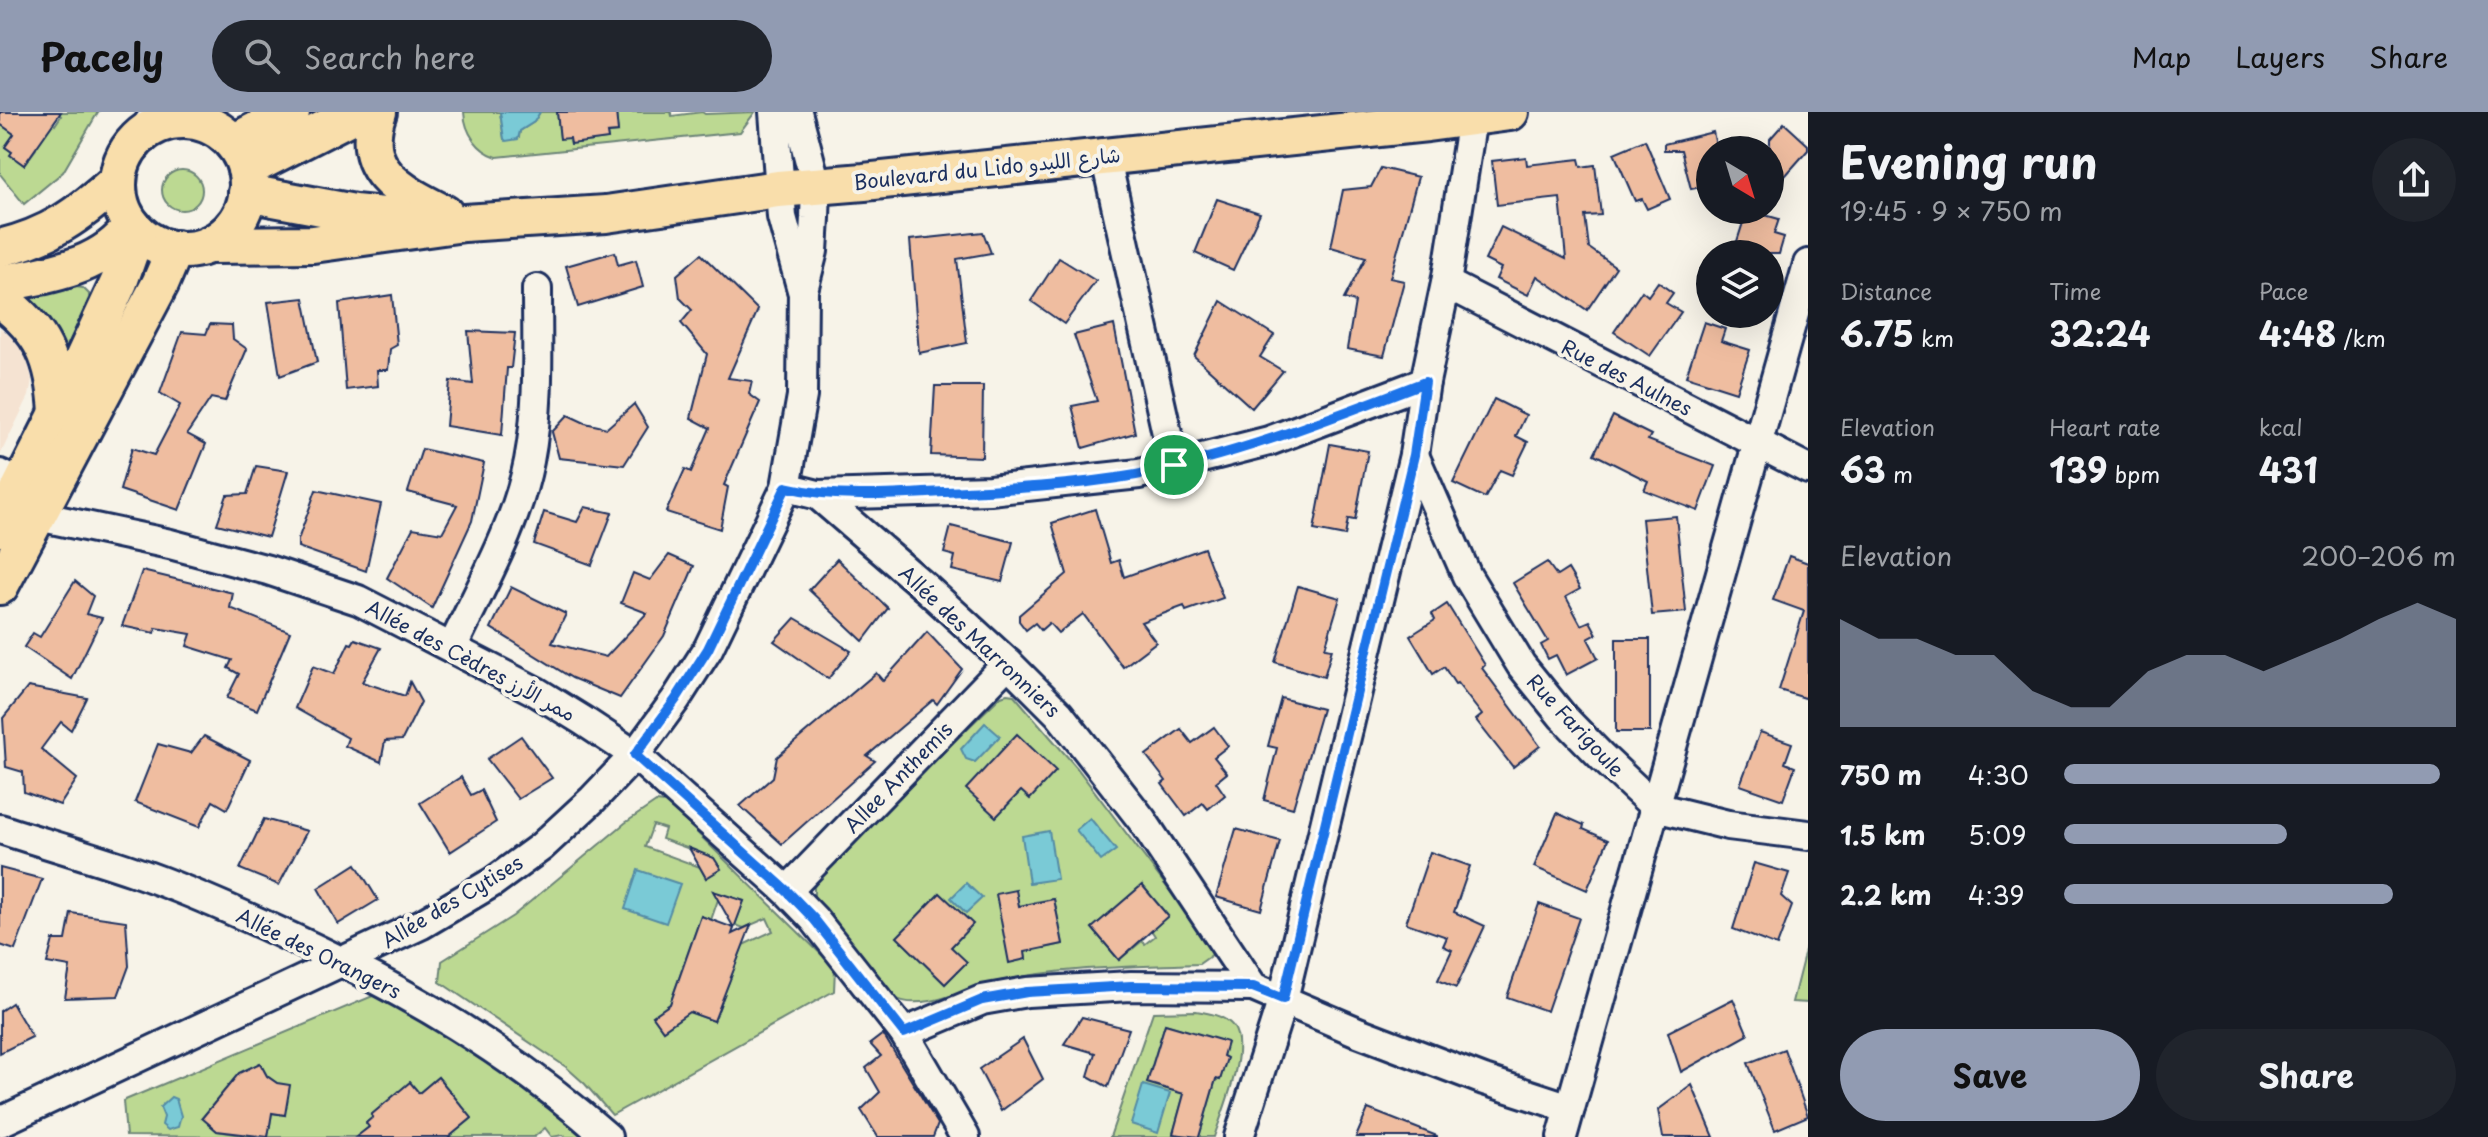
<!DOCTYPE html>
<meta charset="utf-8">
<style>
:root{--surface:#171b24;--page:#20242c;--text:#f1f3f6;--muted:#9ea1a6;--accent:#919bb2}
body{margin:0;font-family:"Playpen Sans","Playpen Sans Arabic",sans-serif;background:var(--page);color:var(--text);height:100vh;display:flex;flex-direction:column;font-size:30px;white-space:nowrap}
*{box-sizing:border-box;margin:0}
p{font-size:26px;color:var(--muted)}
.icon{flex:none;width:44px;height:44px;fill:none;stroke:currentColor;stroke-width:2;stroke-linecap:round;stroke-linejoin:round}
.map{position:relative;flex:1;overflow:hidden}
.drawer{display:flex;flex-direction:column;background:var(--surface);width:680px}
.drawer>*{flex:none}
.needle{width:52px;rotate:142deg}
.controls{position:absolute;left:1696px;top:24px;display:grid;gap:16px}
.controls a{display:grid;place-items:center;width:88px;height:88px;border-radius:50%;background:var(--surface);box-shadow:0 8px 32px #0002;font-size:40px}
.pin{position:absolute;display:grid;place-items:center;width:68px;height:68px;color:#fff;margin:-34px;border:4px solid #fff;border-radius:50%;box-shadow:0 2px 8px #0007}
.round{display:grid;place-items:center;flex:none;width:84px;height:84px;border-radius:42px;background:var(--page)}
.headline{display:flex;align-items:center;justify-content:space-between;height:136px;padding:0 32px}
h1{font-size:44px;font-weight:700;line-height:60px}
.figures{display:grid;grid-template-columns:repeat(3,1fr);gap:12px;height:136px;padding:8px 32px}
.figures div{display:grid;align-content:center}
.figures b{font-size:34px;font-weight:700}
.figures small{font-size:22px;font-weight:400}
.figures p{font-size:22px}
.chart{height:224px;padding:16px 32px}
.chart p{display:flex;justify-content:space-between}
.chart svg{width:100%;height:144px;margin-top:8px;fill:var(--accent);opacity:.7}
.button{display:flex;gap:16px;margin-top:auto;padding:16px 32px}
.button a{flex:1;height:92px;border-radius:48px;background:var(--accent);color:#111;font-size:32px;font-weight:700;line-height:92px;text-align:center}
.button a+a{background:var(--page);color:var(--text)}
ul{padding:0 32px;list-style:none;font-size:26px}
li{display:grid;grid-template-columns:128px 96px 1fr;align-items:center;height:60px}
li i{height:20px;border-radius:10px;background:var(--accent)}
header{display:flex;align-items:center;gap:48px;box-sizing:border-box;height:112px;padding:0 40px;background:var(--accent);color:#111}
header strong{font-size:38px}
nav{display:flex;gap:44px;margin-inline-start:auto;font-size:28px}
.search{width:560px;height:72px;background:var(--page);display:flex;align-items:center;gap:20px;box-sizing:border-box;padding:0 28px;border-radius:44px;color:var(--muted);font-size:30px}
main{display:flex;flex:1;min-height:0}
.map>svg:first-child{display:block}
.built{fill:#f5e3d2}
.green{fill:#bcd992;stroke:#6c8478;stroke-width:2;fill-rule:evenodd}
.water{fill:#7acad6;stroke:#548ca6;stroke-width:2}
.building{fill:#efbda0;stroke:#1b2f5e;stroke-width:2}
.lines{fill:none;stroke-linecap:round;stroke-linejoin:round}
.minor-casing{stroke:#1b2f5e;stroke-width:34}
.major-casing{stroke:#1b2f5e;stroke-width:42}
.minor{stroke:#f7f3e8;stroke-width:28}
.major{stroke:#f9deab;stroke-width:36}
.route-casing{stroke:#fff;stroke-width:16}
.route{stroke:#1a73e8;stroke-width:10}
.labels{text-anchor:middle;dominant-baseline:central;stroke-width:8;stroke-linejoin:round;paint-order:stroke}
.street-label{font-size:20px;fill:#1b2f5e;stroke:#f7f3e8}
</style>
<header>
<strong>Pacely</strong>
<div class="search"><svg class="icon" aria-label="search" viewBox="0 0 24 24"><circle cx="10" cy="10" r="6"/><path d="M15 15l6 6"/></svg>Search here</div>
<nav><a>Map</a><a>Layers</a><a>Share</a></nav>
</header>
<main>
<div class="map">
<svg width="1808" height="1025" viewBox="0 0 1808 1025">
<rect width="100%" height="100%" fill="#f7f3e8"/>
<filter id="ink" filterUnits="userSpaceOnUse"><feTurbulence type="fractalNoise" baseFrequency=".0125" numOctaves="2"/><feDisplacementMap in="SourceGraphic" scale="16" xChannelSelector="R" yChannelSelector="G"/><feConvolveMatrix kernelMatrix="1 2 1 2 8 2 1 2 1" color-interpolation-filters="sRGB"/></filter>
<g filter="url(#ink)">
<path class="built" d="M0,216L20,232L25,240L32,267L29,284L0,343Z"/>
<g class="green">
<path d="M56,0H98L63,60L24,92L0,62V12L14,22L5,35L12,40L11,43L24,53L36,37L31,33L43,4L55,13L61,4Z"/>
<path d="M464,0H500L504,27L519,25L520,19L534,10L540,0H557L560,26L570,25L571,32L608,27L607,21L618,20L616,0H671L672,4L702,0L705,2L755,0L740,20L497,45C478,39 465,21 464,0Z"/>
<circle cx="182" cy="78" r="20"/>
<path d="M76,175L83,176L89,182V186L65,241L25,187L30,183Z"/>
<path d="M1007,582L1014,583L1077,656L1212,835L1213,842L1199,852C1131,855 1061,855 995,870C968,877 918,901 894,885L814,788V775L820,766L907,675L1001,584ZM1142,773L1168,804L1151,818L1155,824L1145,832L1142,829L1119,848L1092,816ZM940,781L972,812L951,835L966,850L945,872L897,825ZM1054,787L1063,832L1045,836L1023,830L1026,847L1010,850L1020,801L1035,790Z"/>
<path d="M656,690L665,691L674,698L835,856L834,879L612,1003L585,972L566,955L440,870L442,849L513,804L625,711ZM653,713L665,717L662,727L714,746L720,757L706,766L700,755L645,735ZM720,782L744,789L735,813L744,816L767,806L773,819L743,833L714,909L689,900L663,918L653,904L670,892L701,804L711,808Z"/>
<path d="M1808,827V891L1792,890Z"/>
<path d="M375,883L382,884L533,981L586,1025H566L563,1023L552,1025L545,1016L534,1025H449L472,1006L438,965L419,981L410,971L372,1002L373,1005L366,1011L369,1015L364,1019L368,1025H268L272,1001L285,1003L277,971L267,964L260,951L239,961L202,1006L217,1019L255,1025L126,1024L123,989Z"/>
<path d="M1196,899C1208,901 1222,903 1231,912C1252,932 1222,1000 1214,1025H1199L1216,967L1220,968L1226,946L1223,944L1227,931L1165,912L1147,970L1184,982L1173,1022L1182,1025H1110L1153,900Z"/>
</g>
<g class="water">
<path d="M500,0H540L534,10L520,19L518,27L506,29L504,27Z"/>
<path d="M985,611L1000,624L975,650L966,647L961,637Z"/>
<path d="M1090,706L1116,738L1101,749L1076,718Z"/>
<path d="M1049,719L1057,767L1029,771L1022,724Z"/>
<path d="M638,758L680,772L666,811L625,797Z"/>
<path d="M966,771L982,786L966,801L951,786Z"/>
<path d="M1143,973L1170,981L1158,1021L1131,1012Z"/>
<path d="M171,985L176,987L181,1004L178,1015L168,1018L162,1013L164,1005L160,995Z"/>
</g>
<g class="building">
<path d="M0,0H61L24,53L10,43L12,40L5,35L14,22L0,12Z"/>
<path d="M557,0H616L618,20L607,21L608,27L571,32L570,26L560,27Z"/>
<path d="M1784,11L1808,33V38L1770,81V27Z"/>
<path d="M1713,20L1717,38H1710V73L1691,77L1681,38H1664V32Z"/>
<path d="M1645,28L1670,87L1647,97L1642,87L1635,89L1614,41Z"/>
<path d="M1526,45L1527,53L1579,47L1581,55L1595,53L1601,103L1585,104L1589,136L1616,155L1587,198L1537,164L1528,183L1496,167L1501,156L1485,148L1501,115L1566,147L1560,86L1497,93L1492,49Z"/>
<path d="M1381,56L1418,65L1390,166L1404,169L1384,244L1347,237L1355,190L1344,187L1366,145L1331,135L1343,78L1371,75Z"/>
<path d="M1217,87L1260,101L1233,158L1195,141Z"/>
<path d="M1747,98L1779,107L1774,122L1784,125L1779,142H1733Z"/>
<path d="M983,120L991,141L957,147L967,231L919,241L910,128Z"/>
<path d="M615,140L618,153L636,148L643,175L578,195L566,154Z"/>
<path d="M701,142L758,198L728,266L752,269L749,282L760,290L724,373L728,375L720,417L666,400L685,357L691,360L710,316L691,306L707,242L681,211L692,198L680,186L677,163Z"/>
<path d="M1059,146L1096,169L1064,212L1031,189Z"/>
<path d="M1658,170L1673,181L1666,191L1681,200L1650,244L1614,220L1642,179L1648,184Z"/>
<path d="M392,183L397,233L390,237L388,258H377L378,274L346,278L339,191Z"/>
<path d="M304,186L317,250L280,264L268,190Z"/>
<path d="M1221,189L1274,223L1260,245L1283,259L1252,296L1194,244Z"/>
<path d="M1704,210L1725,217L1721,229L1750,238L1736,280L1686,264Z"/>
<path d="M210,212L232,213L233,227L247,237L225,289L211,286L187,322L206,332L179,398L120,378L132,336L154,343L180,293L160,281L182,220L206,222Z"/>
<path d="M1114,213L1135,321L1083,336L1072,294L1097,289L1074,223Z"/>
<path d="M468,219L515,221L511,256H507L502,323L446,314L450,269L473,272Z"/>
<path d="M935,274H983L982,345L931,343Z"/>
<path d="M1494,287L1526,303L1516,324L1528,330L1512,363L1500,358L1485,386L1453,371Z"/>
<path d="M634,292L648,315L624,353L559,346L552,320L568,303L585,311L607,316Z"/>
<path d="M1613,304L1651,323L1648,328L1715,354L1698,399L1644,378L1648,369L1594,342Z"/>
<path d="M1330,332L1368,339L1355,408L1348,407L1345,424L1314,418Z"/>
<path d="M422,337L484,351L472,409L432,496L387,466L413,416L442,421L457,393L408,380Z"/>
<path d="M256,354L288,359L268,425L217,412L227,383L247,382Z"/>
<path d="M316,378L381,392L366,459L298,435V428Z"/>
<path d="M585,395L612,401L592,453L534,432L544,400L577,410Z"/>
<path d="M1095,397L1111,451L1119,448L1124,465L1204,436L1223,486L1186,499L1184,494L1141,510L1156,530L1123,555L1083,502L1058,521L1049,511L1041,518L1035,511L1026,518L1019,509V503L1067,462L1052,411Z"/>
<path d="M1676,404L1686,500L1652,503L1642,407Z"/>
<path d="M951,414L1013,430L1002,470L952,458L955,444L944,441Z"/>
<path d="M669,443L694,454L664,524L620,586L572,566L491,516L511,475L566,502L552,531L606,545L647,501L621,491L633,461L650,468Z"/>
<path d="M1789,444L1808,451V587L1779,578L1804,499L1773,488Z"/>
<path d="M837,447L888,496L863,529L809,478Z"/>
<path d="M1547,450L1557,464L1568,457L1580,477L1566,485L1581,513L1590,509L1597,522L1588,527L1598,546L1566,563L1556,543L1548,547L1541,533L1548,529L1513,471Z"/>
<path d="M142,459L233,481L230,496L290,520L257,598L227,586L239,562L228,556L232,548L187,534L191,522L156,516L155,521L122,514Z"/>
<path d="M75,469L93,484L86,502L102,506L72,567L24,535L33,521L40,525Z"/>
<path d="M1298,474L1340,486L1325,536L1332,537L1324,565L1275,550Z"/>
<path d="M1447,492L1485,553L1482,556L1540,634L1513,655L1476,608L1482,603L1457,571L1455,572L1444,555L1433,562L1410,524L1435,508L1432,502Z"/>
<path d="M795,506L851,539L828,567L774,529Z"/>
<path d="M927,520L962,557L937,592L933,588L867,644L875,649L782,732L740,694L773,665L777,645L876,561L883,569Z"/>
<path d="M355,527L381,536L362,570L405,584L410,570L421,590L402,628L385,629L381,650L345,634L348,626L295,596L313,554L334,562L349,531L352,532Z"/>
<rect x="1616" y="527" width="34" height="93"/>
<path d="M28,575L87,586L71,618L61,610L41,637L77,667L60,693L24,680L23,660L6,655L3,606Z"/>
<path d="M1281,586L1322,597L1293,696L1264,688L1277,636L1268,634Z"/>
<path d="M1214,615L1228,634L1214,645L1227,661L1216,670L1225,683L1208,697L1203,691L1186,704L1162,672L1166,669L1146,643L1181,617L1192,631Z"/>
<path d="M1760,620L1792,631L1785,651L1795,655L1783,688L1740,673Z"/>
<path d="M1017,622L1056,659L1030,687L1021,679L996,705L966,677Z"/>
<path d="M204,624L250,648L227,697L213,689L199,715L135,690L158,632L191,641Z"/>
<path d="M521,624L552,666L518,687L487,647Z"/>
<path d="M461,665L471,683L481,678L496,710L450,740L420,691Z"/>
<path d="M1557,701L1584,713L1583,717L1608,728L1587,778L1534,755Z"/>
<path d="M264,707L307,719L279,773L240,757Z"/>
<path d="M1236,717L1280,729L1261,798L1216,785Z"/>
<path d="M689,736L714,746L721,757L706,766Z"/>
<path d="M1430,740L1470,754L1454,800L1485,814L1456,876L1438,868L1452,838L1443,834L1447,825L1406,811Z"/>
<path d="M1754,751L1789,761L1781,784L1792,794L1777,834L1733,817Z"/>
<path d="M356,752L378,788L338,812L318,776Z"/>
<path d="M0,756L42,767L15,838L0,833Z"/>
<path d="M1142,773L1168,804L1119,848L1092,816Z"/>
<path d="M1016,778L1019,794L1054,787L1063,832L1025,840L1026,847L1009,851L996,782Z"/>
<path d="M713,779L744,789L734,816Z"/>
<path d="M940,781L973,812L951,835L967,850L945,872L897,825Z"/>
<path d="M1539,792L1579,806L1547,899L1507,885Z"/>
<path d="M71,801L126,809L129,854L118,884L65,886L70,855L47,851L53,828H66Z"/>
<path d="M701,804L734,816L732,822L751,813L714,909L689,900L663,918L653,904L670,892Z"/>
<path d="M1733,887L1748,923L1681,960L1668,920Z"/>
<path d="M12,891L32,925L0,941V899Z"/>
<path d="M1082,905L1129,917L1108,975L1088,964L1095,941L1064,932Z"/>
<path d="M1165,912L1227,930L1223,944L1227,946L1220,968L1216,967L1199,1025L1173,1022L1184,982L1147,971Z"/>
<path d="M883,922L938,1012L933,1025H878L861,998L880,980L866,956L881,944L870,932Z"/>
<path d="M1023,927L1043,967L1001,999L979,957Z"/>
<path d="M1784,937L1808,1004L1775,1018L1748,951Z"/>
<path d="M260,951L267,964L277,971L290,973L285,1003L272,1001L268,1025L217,1019L202,1006L239,961Z"/>
<path d="M438,965L472,1006L449,1025H356L369,1015L366,1011L373,1005L371,1003L410,970L419,981Z"/>
<path d="M1692,973L1714,1025H1663L1658,998Z"/>
<path d="M1368,997L1437,1024V1025H1356Z"/>
</g>
<g class="lines">
<defs>
<g id="minor">
<path d="M774,0L782,105L802,178"/>
<path d="M143,20L156,0"/>
<path d="M1105,43L1174,353"/>
<path d="M1446,171L1808,357"/>
<path d="M1414,343L1467,464L1521,553L1563,605L1602,645L1655,695L1728,713L1808,723"/>
<path d="M0,362L22,373"/>
<path d="M786,375L818,383L926,476L1008,551L1059,602L1142,708L1253,875"/>
<path d="M818,383L990,378L1139,362L1269,329L1425,270"/>
<path d="M38,404L170,432L268,458L358,488L535,579L582,608L635,643L787,779L814,807L904,921L965,1025"/>
<path d="M452,536C480,476 516,415 529,349C540,292 537,234 537,177"/>
<path d="M0,717C44,731 89,744 133,759C186,777 239,801 290,825C405,878 512,940 607,1025"/>
<path d="M787,779L1008,551"/>
<path d="M904,921L982,888L1027,880L1131,874L1253,875L1358,920L1484,968L1570,996"/>
<path d="M0,1010L422,812L493,770L541,735L593,687L635,643L676,587L708,537L786,375L802,284L803,178L813,139L815,106L816,73L797,0"/>
<path d="M1239,1025L1283,887L1414,343L1425,270L1446,171L1473,0"/>
<path d="M1562,1025L1808,152"/>
</g>
<g id="major">
<path d="M378,0C357,59 401,80 445,102"/>
<circle cx="183" cy="73" r="65"/>
<path d="M233,31L291,0"/>
<path d="M246,57L358,0"/>
<path d="M247,81L354,101L403,106"/>
<path d="M208,133L313,132L464,111L606,102L778,77L864,70L1427,11L1510,0"/>
<path d="M0,136C50,124 79,103 117,69"/>
<path d="M0,172C48,162 101,157 132,114"/>
<path d="M0,187C43,219 55,248 58,301"/>
<path d="M0,416L58,301L119,170L137,119"/>
<path d="M0,474L160,172L175,137"/>
</g>
</defs>
<use href="#minor" class="minor-casing"/>
<use href="#major" class="major-casing"/>
<use href="#minor" class="minor"/>
<use href="#major" class="major"/>
</g>
</g>
<g class="lines" filter="url(#ink)">
<defs>
<path id="route" d="M1425,270L1414,343L1283,887L1253,875L1131,874L1027,880L982,888L904,921L814,807L787,779L635,643L676,587L708,537L786,375C836,387 891,383 943,380C1007,377 1073,374 1136,363C1236,344 1331,306 1425,270Z"/>
</defs>
<use href="#route" class="route-casing"/>
<use href="#route" class="route"/>
</g>
<g class="labels">
<g class="street-label">
<text transform="translate(987 56) rotate(-6)">Boulevard du Lido شارع الليدو</text>
<text transform="translate(1627 265) rotate(27)">Rue des Aulnes</text>
<text transform="translate(980 529) rotate(43)">Allée des Marronniers</text>
<text transform="translate(471 548) rotate(28)">Allée des Cèdres ممر الأرز</text>
<text transform="translate(1576 613) rotate(47)">Rue Farigoule</text>
<text transform="translate(898 665) rotate(-46)">Allee Anthemis</text>
<text transform="translate(452 789) rotate(-31)">Allée des Cytises</text>
<text transform="translate(319 841) rotate(26)">Allée des Orangers</text>
</g>
</g>
</svg>
<div class="controls">
<a><svg class="needle" viewBox="-14 -14 28 28"><path d="M0-13l5 13h-10z" fill="#e53935"/><path d="M0 13l5-13h-10z" fill="#9ea1a6"/></svg></a>
<a><svg class="icon" aria-label="layers" viewBox="0 0 24 24"><path d="M12 4l9 5-9 5-9-5zM3 14l9 5 9-5"/></svg></a>
</div>
<div class="pin" style="left:1174px;top:353px;background:#1e9e55"><svg class="icon" aria-label="arrive" viewBox="0 0 24 24"><path d="M6 21V4h12l-3 4 3 4H6"/></svg></div>
</div>
<section class="drawer">
<div class="headline"><div><h1>Evening run</h1><p>19:45 · 9 × 750 m</p></div><a class="round"><svg class="icon" aria-label="share" viewBox="0 0 24 24"><path d="M12 15V3M7 8l5-5 5 5M5 13v7h14v-7"/></svg></a></div>
<div class="figures">
<div><p>Distance</p><b>6.75<small> km</small></b></div>
<div><p>Time</p><b>32:24</b></div>
<div><p>Pace</p><b>4:48<small> /km</small></b></div>
</div>
<div class="figures">
<div><p>Elevation</p><b>63<small> m</small></b></div>
<div><p>Heart rate</p><b>139<small> bpm</small></b></div>
<div><p>kcal</p><b>431</b></div>
</div>
<div class="chart"><p><span>Elevation</span>200–206 m</p>
<svg viewBox="0 0 160 44" preserveAspectRatio="none"><path d="M0 44V11L10 17L20 17L30 22L40 22L50 33L60 38L70 38L80 27L90 22L100 22L110 27L120 22L130 17L140 11L150 6L160 11V44z"/></svg>
</div>
<ul>
<li><b>750 m</b>4:30<i style="width:96%"></i></li>
<li><b>1.5 km</b>5:09<i style="width:57%"></i></li>
<li><b>2.2 km</b>4:39<i style="width:84%"></i></li>
</ul>
<div class="button"><a>Save</a><a>Share</a></div>
</section>
</main>
